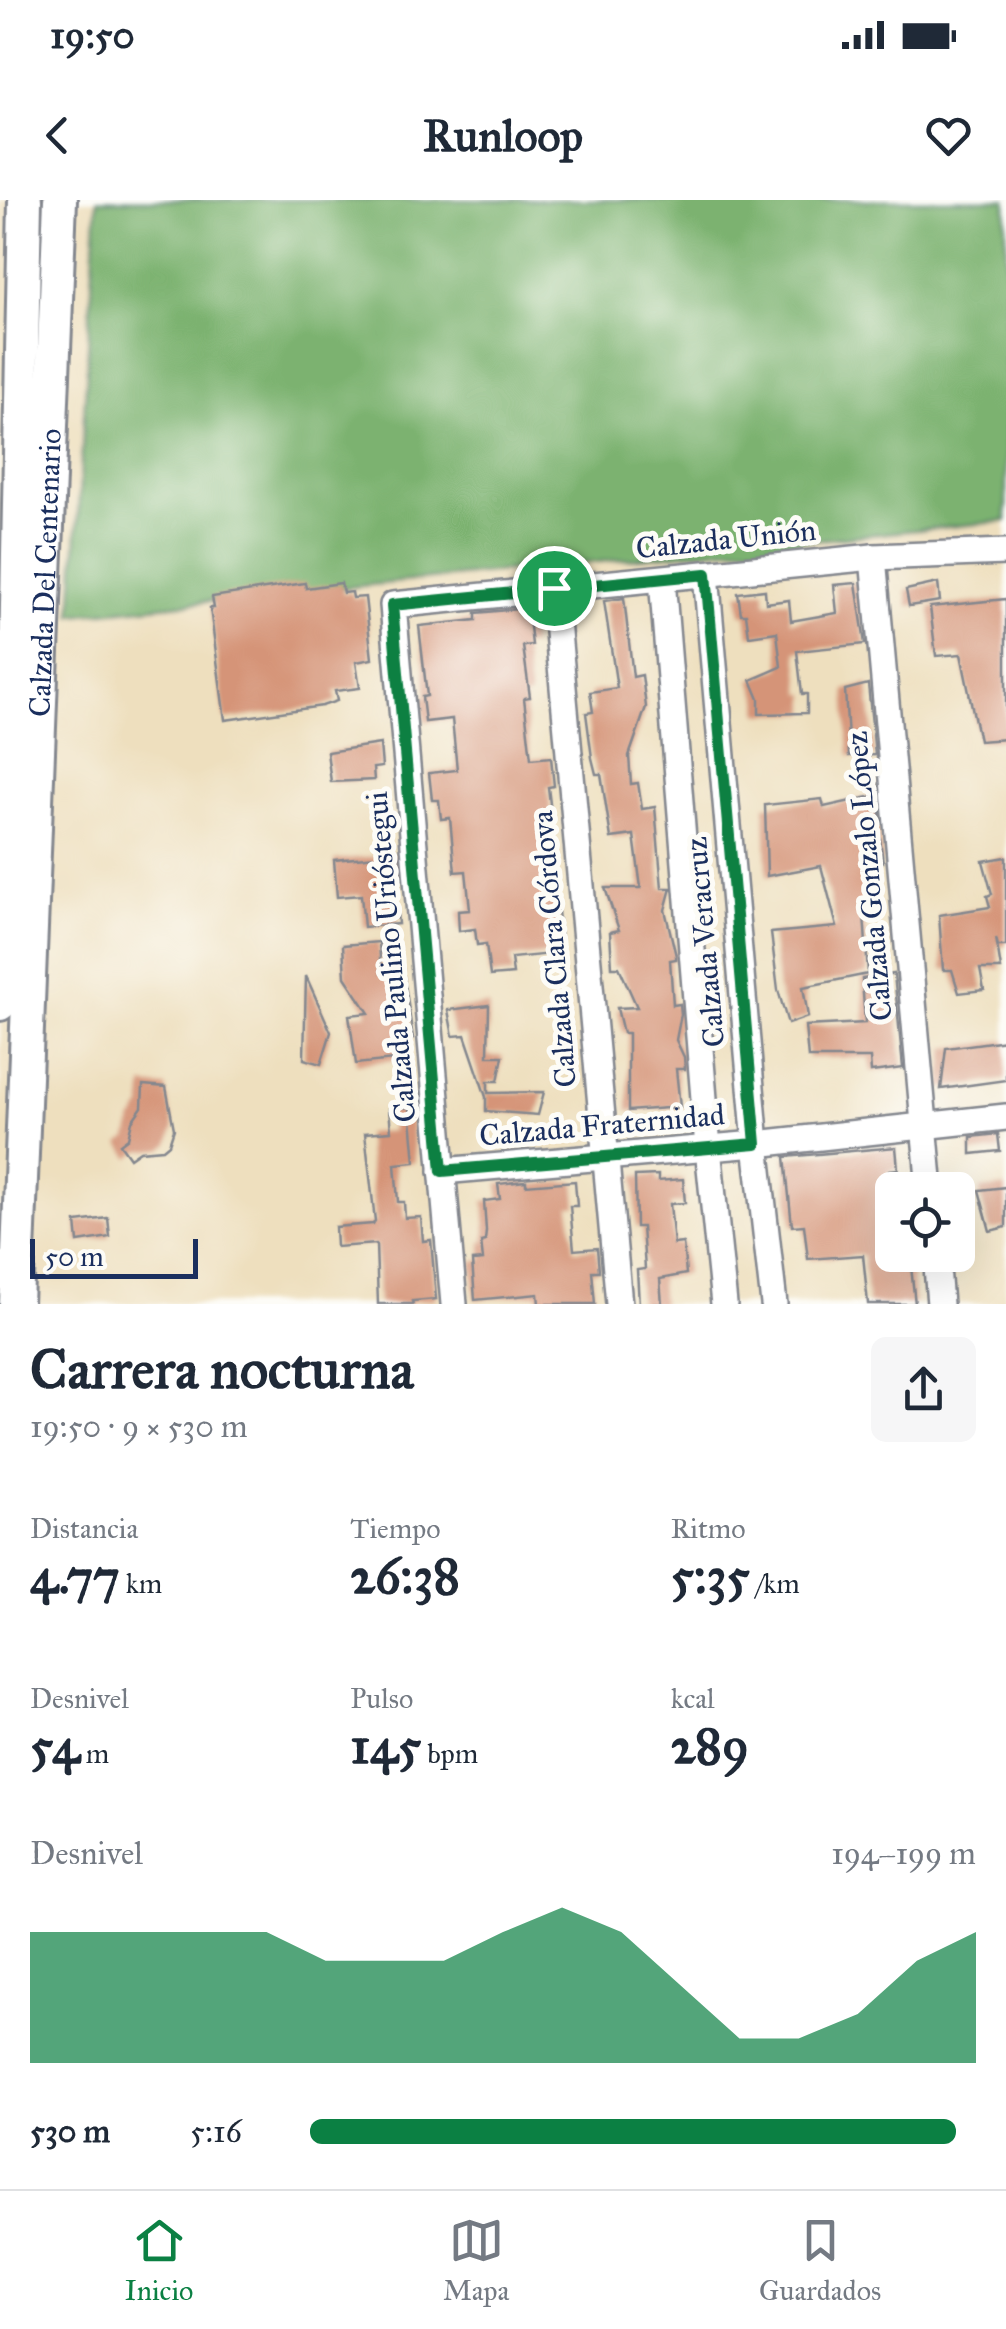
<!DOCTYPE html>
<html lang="es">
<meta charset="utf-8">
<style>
:root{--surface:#fff;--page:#f6f6f7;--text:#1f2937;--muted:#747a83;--line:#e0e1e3;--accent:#0b8043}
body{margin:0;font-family:"IM FELL Great Primer",serif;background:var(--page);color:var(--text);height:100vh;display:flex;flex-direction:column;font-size:38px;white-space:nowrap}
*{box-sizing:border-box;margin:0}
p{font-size:32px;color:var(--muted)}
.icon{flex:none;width:55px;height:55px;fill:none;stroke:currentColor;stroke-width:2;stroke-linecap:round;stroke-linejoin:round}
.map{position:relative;height:1104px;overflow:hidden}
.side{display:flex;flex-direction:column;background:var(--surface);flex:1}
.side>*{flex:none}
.tools{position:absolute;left:875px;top:972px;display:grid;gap:20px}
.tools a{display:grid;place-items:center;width:100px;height:100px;border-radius:15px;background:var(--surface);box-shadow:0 10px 40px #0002;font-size:50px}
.scale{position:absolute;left:30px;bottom:25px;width:168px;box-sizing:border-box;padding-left:10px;border:5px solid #1b2f5e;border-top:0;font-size:28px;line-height:35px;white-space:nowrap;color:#1b2f5e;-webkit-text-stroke:8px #fdfcf7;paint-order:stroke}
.pin{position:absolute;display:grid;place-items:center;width:85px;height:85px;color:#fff;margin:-42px;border:5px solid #fff;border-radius:50%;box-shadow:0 2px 10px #0007}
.round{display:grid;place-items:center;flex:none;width:105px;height:105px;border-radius:15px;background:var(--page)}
.head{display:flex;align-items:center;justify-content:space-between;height:170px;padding:0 30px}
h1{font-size:55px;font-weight:700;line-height:75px}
.metrics{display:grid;grid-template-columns:repeat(3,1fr);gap:15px;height:170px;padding:10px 30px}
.metrics div{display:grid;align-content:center}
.metrics b{font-size:50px;font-weight:700}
.metrics small{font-size:28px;font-weight:400}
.metrics p{font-size:28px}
.chart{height:280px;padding:20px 30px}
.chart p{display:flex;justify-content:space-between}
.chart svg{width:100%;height:180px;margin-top:10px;fill:var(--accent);opacity:.7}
ul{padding:0 30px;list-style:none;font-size:32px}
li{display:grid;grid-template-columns:160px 120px 1fr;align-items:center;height:75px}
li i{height:25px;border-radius:12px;background:var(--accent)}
.status{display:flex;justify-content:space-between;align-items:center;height:70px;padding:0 50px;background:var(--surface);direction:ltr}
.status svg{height:28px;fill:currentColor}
header{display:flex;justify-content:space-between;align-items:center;height:130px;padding:0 30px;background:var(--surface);font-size:45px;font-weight:700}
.tab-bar{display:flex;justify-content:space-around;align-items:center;height:140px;border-top:2px solid var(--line);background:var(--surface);font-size:28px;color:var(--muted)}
.tab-bar a{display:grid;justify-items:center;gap:5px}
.tab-bar .active{color:var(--accent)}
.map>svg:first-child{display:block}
.forest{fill:#7bb26f;stroke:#4b7066;stroke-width:2.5}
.building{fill:#d59478}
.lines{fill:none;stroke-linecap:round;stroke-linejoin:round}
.minor-casing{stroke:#84878e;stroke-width:30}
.major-casing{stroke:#84878e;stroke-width:38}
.minor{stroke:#fff;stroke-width:25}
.major{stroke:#fff;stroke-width:32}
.route-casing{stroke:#fff;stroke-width:20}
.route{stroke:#0b8043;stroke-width:12}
.labels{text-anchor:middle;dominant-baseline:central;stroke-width:10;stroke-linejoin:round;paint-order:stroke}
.street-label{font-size:30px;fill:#1b2f5e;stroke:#fdfcf7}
</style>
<div class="status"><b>19:50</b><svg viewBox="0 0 49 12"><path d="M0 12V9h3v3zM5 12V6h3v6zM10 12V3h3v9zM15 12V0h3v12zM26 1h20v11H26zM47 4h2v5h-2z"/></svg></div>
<header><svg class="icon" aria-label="back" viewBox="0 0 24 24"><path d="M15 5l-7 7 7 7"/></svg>Runloop<svg class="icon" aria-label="heart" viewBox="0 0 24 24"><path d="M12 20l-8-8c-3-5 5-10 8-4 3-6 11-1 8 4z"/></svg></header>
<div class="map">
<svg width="1006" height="1104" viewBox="0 0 1006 1104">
<rect width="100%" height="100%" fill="#fdfcf7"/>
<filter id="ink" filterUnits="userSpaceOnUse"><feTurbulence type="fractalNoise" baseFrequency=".01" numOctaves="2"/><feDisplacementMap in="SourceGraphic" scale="20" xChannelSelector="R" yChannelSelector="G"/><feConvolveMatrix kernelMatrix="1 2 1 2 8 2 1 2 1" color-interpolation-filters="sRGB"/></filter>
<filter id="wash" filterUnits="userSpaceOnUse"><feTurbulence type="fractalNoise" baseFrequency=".0048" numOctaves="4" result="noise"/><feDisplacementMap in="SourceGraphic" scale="40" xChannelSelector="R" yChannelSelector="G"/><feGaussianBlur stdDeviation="2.25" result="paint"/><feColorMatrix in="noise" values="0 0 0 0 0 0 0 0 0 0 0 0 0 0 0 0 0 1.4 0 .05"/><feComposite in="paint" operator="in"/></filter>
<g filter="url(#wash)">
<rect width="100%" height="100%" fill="#eedfbe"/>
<path class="forest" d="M97,0H1006V321L72,415Z"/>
<g id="blocks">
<g class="building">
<path d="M305,383L306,388L341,383L343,393L352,392L353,398L365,397L372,459L356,462L360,488L335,491L337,501L322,506L225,520L210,408H214L212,397Z"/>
<path d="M856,383L865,444L797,451L802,494H807V513L759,514V499L751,480L781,467L777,432L749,436L746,414H741L738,393L765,390L766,403L789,400L791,421L837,413L834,385Z"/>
<path d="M938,383L940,401L909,406L906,390Z"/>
<path d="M624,398L633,477L642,475L646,507L629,556L631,584L638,583L642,609L655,607L662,688H671L665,710L676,756V759L670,760L673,805L680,804L681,814L676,840L684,857L685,869H676L680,907L628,911V833H623L617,808L637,807L619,767H612L610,732L619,730L605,688H641L634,635L611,638L601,574H596L592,558L586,513L593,512L590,492L617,488L604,401Z"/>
<path d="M1006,399V539L979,541L961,454L936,456L930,407Z"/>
<path d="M528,408L532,445L523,446L530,497L524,498L531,559L551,557L554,586L548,587L552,621L543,622L546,670L554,669L562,753L511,758L513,774L490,776L486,744L477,745L475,729L459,731L458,711L470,710L466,671L455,672L450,618L441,619L439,600H432L429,573L457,570L452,519L425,522L422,497L427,496L419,426L476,420V413Z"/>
<path d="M868,484L875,555L849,556L845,490Z"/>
<path d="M380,544L382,567L373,568L374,580L331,582L327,552Z"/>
<path d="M878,595L881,622L878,623L883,662H862L872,712L864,714L868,774L803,787L808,817L788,824L778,790L771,733L837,727L821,666L767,676L765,605L822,599L824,607Z"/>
<path d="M398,654L400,676H394L398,724L364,727L361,695L337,697L334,660Z"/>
<path d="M1006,657V746H998L996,738L1001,769H980L984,790L959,793L952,770H943L939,715L990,707L987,696L992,694L983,661Z"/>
<path d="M379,742L381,773L403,770L413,838L402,839L404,859L356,864L349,815L369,813L345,777L343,745Z"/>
<path d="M894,774L903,868L871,872L870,858H808L805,826L865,823L862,779Z"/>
<path d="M306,776L331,832L321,864L304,859Z"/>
<path d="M489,805L488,856H503L498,881H488V893L544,892L538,915L486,911V897L465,835L453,836L448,810Z"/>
<path d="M1006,840V880L941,889L946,848Z"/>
<path d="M143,885L166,887L174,929L169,944L163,949L140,951L130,958L120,944L128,938L132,921L142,907Z"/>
<path d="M410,907L415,962L395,964L398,1002H404L405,1018L421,1017L423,1041L431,1040L436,1099L412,1101L413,1104H378L376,1044L336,1047L335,1027L373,1024L375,1021L365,933L391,931L389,909Z"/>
<path d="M998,934L1000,951L971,954V937Z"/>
<path d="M896,947L898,969L889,970L892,1055H896L897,1059L910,1057L915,1104H868L863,1055L808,1059L804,1025L792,1026L785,957Z"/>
<path d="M658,975V981L683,979L685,1003L670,1004L674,1044L683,1043L686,1074L660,1079L662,1104H639L637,1070L645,1069L642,1027H636L635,976Z"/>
<path d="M526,981V985L575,981L577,1006H570L574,1050L597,1048L599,1071H592L595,1104H539L538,1094L475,1100L472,1061L483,1060L481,1042L485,1041L486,1031L484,1001L500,999L498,984Z"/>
<path d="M1006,987V1027L990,1031L979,990Z"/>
<path d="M108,1018L110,1037L78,1042L76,1022Z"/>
</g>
</g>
</g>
<g filter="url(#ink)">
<use href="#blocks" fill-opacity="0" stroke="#84878e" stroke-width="2.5"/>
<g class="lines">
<defs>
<g id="minor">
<path d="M873,357L930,990"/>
<path d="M706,374L756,944L774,1104"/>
<path d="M662,379L708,948L724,1104"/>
<path d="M554,388L619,1104"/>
<path d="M442,971L756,944L1006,917"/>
<path d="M936,1055L940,1104"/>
<path d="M454,1104L393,405L873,357L1006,352"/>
</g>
<g id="major">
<path d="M0,804L16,456L25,0"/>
<path id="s1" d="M16,1104L60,0"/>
</g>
</defs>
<use href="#minor" class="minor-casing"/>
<use href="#major" class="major-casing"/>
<use href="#minor" class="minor"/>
<use href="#major" class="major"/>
</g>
</g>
<g class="lines" filter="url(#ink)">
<defs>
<path id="route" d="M706,374L756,944L442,971L392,405Z"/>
</defs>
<use href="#route" class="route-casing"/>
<use href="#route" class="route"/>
</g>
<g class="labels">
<g class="street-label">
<text transform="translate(726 339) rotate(-6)">Calzada Unión</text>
<text stroke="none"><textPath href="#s1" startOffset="732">Calzada Del Centenario</textPath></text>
<text transform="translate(869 676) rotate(-95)">Calzada Gonzalo López</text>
<text transform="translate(705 742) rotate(-95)">Calzada Veracruz</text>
<text transform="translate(554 749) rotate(-95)">Calzada Clara Córdova</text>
<text transform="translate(391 757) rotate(-95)">Calzada Paulino Urióstegui</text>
<text transform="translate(602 925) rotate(-5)">Calzada Fraternidad</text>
</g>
</g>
</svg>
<div class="tools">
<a><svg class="icon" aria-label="locate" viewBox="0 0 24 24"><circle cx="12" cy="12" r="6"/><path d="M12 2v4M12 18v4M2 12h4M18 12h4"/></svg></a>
</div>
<div class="scale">50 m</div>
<div class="pin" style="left:554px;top:388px;background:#1e9e55"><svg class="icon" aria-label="arrive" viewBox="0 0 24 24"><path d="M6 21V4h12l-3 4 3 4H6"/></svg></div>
</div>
<section class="side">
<div class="head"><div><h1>Carrera nocturna</h1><p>19:50 · 9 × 530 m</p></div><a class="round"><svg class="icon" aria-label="share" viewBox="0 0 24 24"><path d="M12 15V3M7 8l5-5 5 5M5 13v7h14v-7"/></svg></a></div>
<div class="metrics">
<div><p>Distancia</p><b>4.77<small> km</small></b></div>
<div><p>Tiempo</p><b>26:38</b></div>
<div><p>Ritmo</p><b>5:35<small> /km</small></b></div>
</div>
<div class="metrics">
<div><p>Desnivel</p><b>54<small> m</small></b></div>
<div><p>Pulso</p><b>145<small> bpm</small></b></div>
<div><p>kcal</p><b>289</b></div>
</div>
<div class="chart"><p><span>Desnivel</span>194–199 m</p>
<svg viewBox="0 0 160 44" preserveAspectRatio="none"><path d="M0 44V12L10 12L20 12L30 12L40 12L50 19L60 19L70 19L80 12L90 6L100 12L110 25L120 38L130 38L140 32L150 19L160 12V44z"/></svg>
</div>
<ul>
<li><b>530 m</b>5:16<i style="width:97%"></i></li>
</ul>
</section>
<nav class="tab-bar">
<a class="active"><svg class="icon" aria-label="home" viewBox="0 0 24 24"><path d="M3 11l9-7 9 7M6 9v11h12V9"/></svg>Inicio</a>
<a><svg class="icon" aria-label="map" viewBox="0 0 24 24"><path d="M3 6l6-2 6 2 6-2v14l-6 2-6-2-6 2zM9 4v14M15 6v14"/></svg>Mapa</a>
<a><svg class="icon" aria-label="saved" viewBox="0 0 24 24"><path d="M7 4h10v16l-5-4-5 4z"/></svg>Guardados</a>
</nav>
